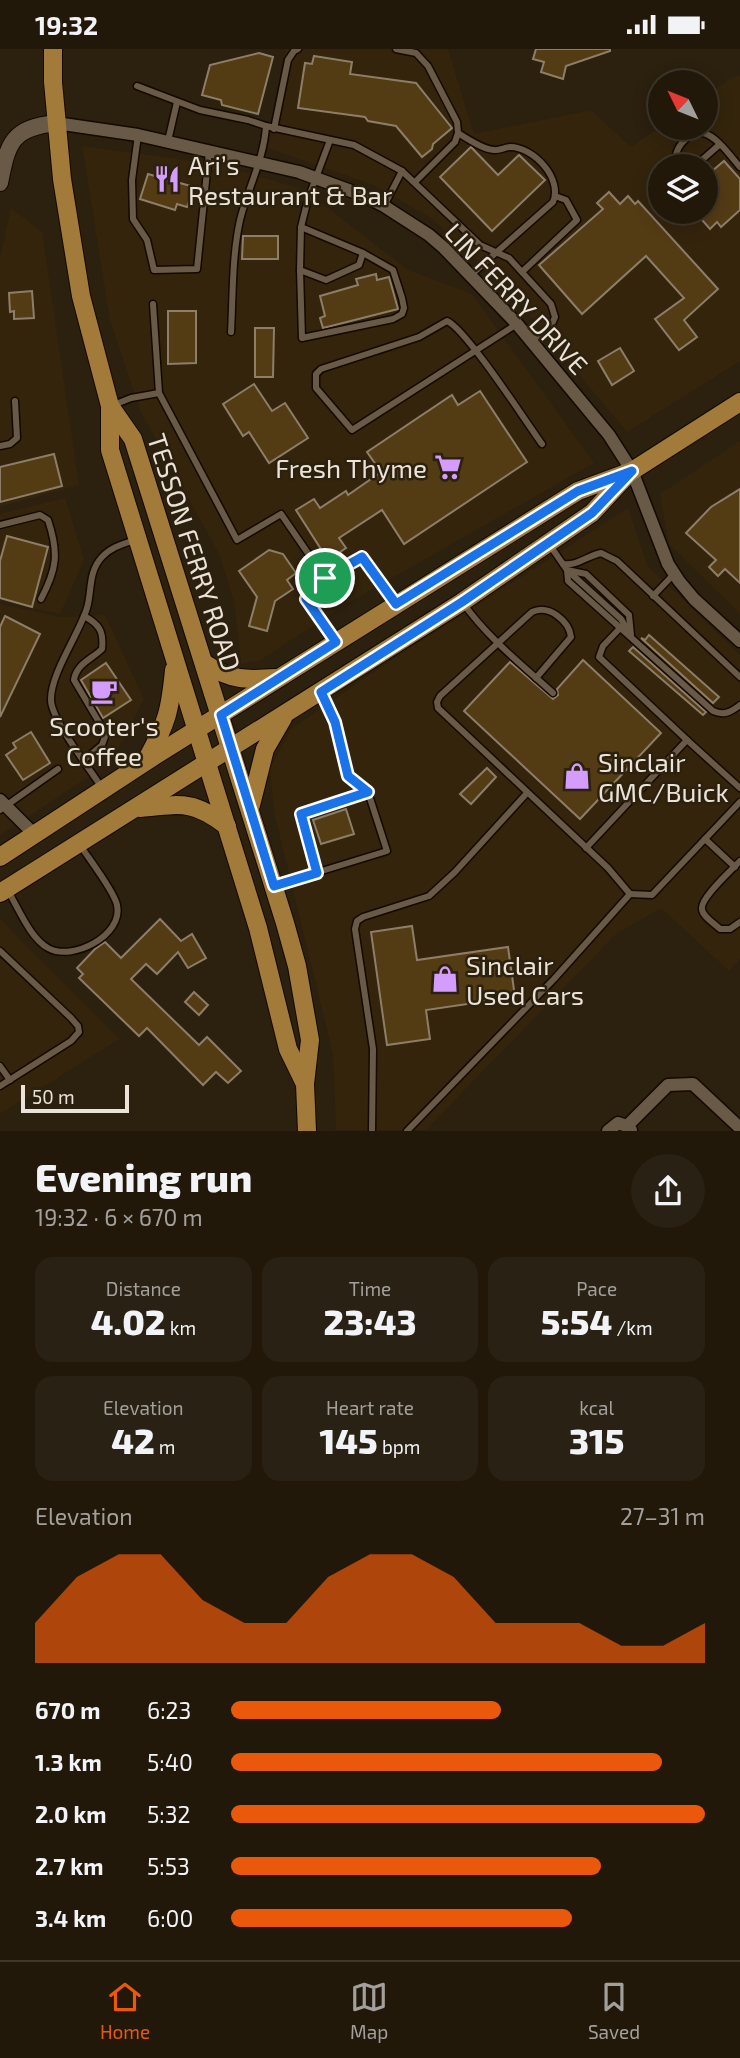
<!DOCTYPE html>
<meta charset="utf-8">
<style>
:root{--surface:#21180a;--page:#292113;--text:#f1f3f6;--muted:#a2a09c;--line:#3e372b;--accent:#ea580c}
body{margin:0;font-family:"Exo 2",sans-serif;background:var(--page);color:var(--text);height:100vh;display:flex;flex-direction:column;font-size:26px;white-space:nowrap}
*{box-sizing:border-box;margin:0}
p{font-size:23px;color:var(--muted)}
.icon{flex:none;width:38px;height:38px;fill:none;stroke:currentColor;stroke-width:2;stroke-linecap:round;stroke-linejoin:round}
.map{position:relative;height:1082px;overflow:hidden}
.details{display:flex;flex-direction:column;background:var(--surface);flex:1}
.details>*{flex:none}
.needle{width:46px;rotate:313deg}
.tools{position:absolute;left:648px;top:21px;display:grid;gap:14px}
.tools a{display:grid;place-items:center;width:70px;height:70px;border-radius:50%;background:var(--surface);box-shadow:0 4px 18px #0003,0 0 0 2px var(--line);font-size:35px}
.scale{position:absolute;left:21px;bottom:18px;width:108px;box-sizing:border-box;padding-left:7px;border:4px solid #ebe3d8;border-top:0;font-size:19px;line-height:24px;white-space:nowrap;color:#ebe3d8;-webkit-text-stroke:5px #2c200e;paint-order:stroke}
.pin{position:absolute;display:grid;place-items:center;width:60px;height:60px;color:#fff;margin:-30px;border:4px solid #fff;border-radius:50%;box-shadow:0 2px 7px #0007}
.round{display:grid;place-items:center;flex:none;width:74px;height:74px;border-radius:37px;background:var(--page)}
.summary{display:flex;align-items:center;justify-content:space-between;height:119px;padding:0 35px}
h1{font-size:38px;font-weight:800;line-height:52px}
.metrics{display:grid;grid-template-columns:repeat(3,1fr);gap:10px;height:119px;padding:7px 35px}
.metrics div{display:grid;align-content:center;border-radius:18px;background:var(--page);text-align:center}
.metrics b{font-size:35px;font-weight:800}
.metrics small{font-size:19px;font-weight:400}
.metrics p{font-size:19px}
.chart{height:196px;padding:14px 35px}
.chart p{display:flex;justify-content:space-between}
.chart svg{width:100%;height:126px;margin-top:7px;fill:var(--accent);opacity:.7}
ul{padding:0 35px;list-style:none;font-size:23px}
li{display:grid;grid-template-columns:112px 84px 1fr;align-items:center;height:52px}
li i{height:18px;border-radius:9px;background:var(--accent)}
.status{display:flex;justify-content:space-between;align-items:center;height:49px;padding:0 35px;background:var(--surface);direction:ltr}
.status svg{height:19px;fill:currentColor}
.tab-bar{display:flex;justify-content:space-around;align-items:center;height:98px;border-top:2px solid var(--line);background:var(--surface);font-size:19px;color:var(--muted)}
.tab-bar a{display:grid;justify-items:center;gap:4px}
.tab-bar .current{color:var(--accent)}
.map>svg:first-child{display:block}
.built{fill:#34240c;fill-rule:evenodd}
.building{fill:#533b14;stroke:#8d7e69;stroke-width:2}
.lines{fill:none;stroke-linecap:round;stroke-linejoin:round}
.lane-casing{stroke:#140900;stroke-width:9}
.street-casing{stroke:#140900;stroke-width:15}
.secondary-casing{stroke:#140900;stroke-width:18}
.primary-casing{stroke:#140900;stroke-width:20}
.lane{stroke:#685a46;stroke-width:6}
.street{stroke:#685a46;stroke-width:12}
.secondary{stroke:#685a46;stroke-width:16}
.primary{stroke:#a27a39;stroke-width:18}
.route-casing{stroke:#fff;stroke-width:14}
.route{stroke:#1a73e8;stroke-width:9}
.labels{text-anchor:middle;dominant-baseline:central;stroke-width:5;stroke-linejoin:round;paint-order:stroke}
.poi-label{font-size:26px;fill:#ebe3d8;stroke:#2c200e;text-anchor:start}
.street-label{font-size:26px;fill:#ebe3d8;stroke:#2c200e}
</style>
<div class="status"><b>19:32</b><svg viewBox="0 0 49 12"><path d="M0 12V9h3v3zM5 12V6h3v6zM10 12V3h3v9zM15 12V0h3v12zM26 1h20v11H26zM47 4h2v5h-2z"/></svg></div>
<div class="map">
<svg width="740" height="1082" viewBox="0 0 740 1082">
<rect width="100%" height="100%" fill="#2c200e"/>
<g class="built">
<path d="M286,0H448L474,85L591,61L631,98L660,78L705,79V47L733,28L740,26V312L627,383L506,238L431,169L373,136L268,99ZM660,117H705V163H660Z"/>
<path d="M82,97L221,116L305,141L408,221L472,245L594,414L343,557L261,611L241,615L234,553L220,507L140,361L110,271Z"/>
<path d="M11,159L42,183L79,436L0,458V208Z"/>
<path d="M740,392V565L669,495L660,445Z"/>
<path d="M65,449L84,511L60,565L0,552V465Z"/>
<path d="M628,459L647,516L740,606V910L729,922L661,859L616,885L426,1081H336L333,1005L274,763L270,720L291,680L390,612Z"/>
<path d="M0,555L61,568L105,566L144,650L111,713L0,786Z"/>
<path d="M0,870L119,990L0,1065Z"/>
</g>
<g class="building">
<path d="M536,0H610V2L566,17L563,30L541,23L544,13L533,10Z"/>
<path d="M259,4L273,8L258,65L222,56L221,51L202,46L210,16Z"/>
<path d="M314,7L352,13L350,25L416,34L452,79L433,95L432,100L422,108L396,77L368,72L365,68L298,59L305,14L312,15Z"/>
<path d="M471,98L498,126L519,106L545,131L492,182L440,128Z"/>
<path d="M724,112L740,130V161L721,178L717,173L710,180L695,163H705V128Z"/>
<path d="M148,125L194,138L187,158L177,155L175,161L140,150Z"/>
<path d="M609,143L620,155L628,147L635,155L638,152L718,240L684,271L697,288L679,301L655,270L684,249L646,207L582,265L539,216L603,160L597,154Z"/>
<path d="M243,187H278V210H242Z"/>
<path d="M376,225L377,231L389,228L398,260L323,279L320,269L325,267L320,247L358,236L356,230Z"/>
<path d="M32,242L34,269L14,270V262L10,263L9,244Z"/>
<path d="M168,262H196V314L168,315Z"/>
<path d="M255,279H274L273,328H255Z"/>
<path d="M620,299L634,322L612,336L598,312Z"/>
<path d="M254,335L272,362L285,354L308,389L269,414L249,383L243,387L223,355Z"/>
<path d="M480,342L527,413L404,495L382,461L339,489L346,499L328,511L296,461L314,450L320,459L346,442L348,446L381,423L367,403L452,346L458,356Z"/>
<path d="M54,405L62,437L0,453V418Z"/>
<path d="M740,440V534L725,520L718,527L709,518L716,511L686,484L711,458Z"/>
<path d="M7,487L48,498L32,558L0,549V512Z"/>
<path d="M269,501L283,505L296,524L287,531L293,540L275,552L267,582L249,577L257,548L239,522Z"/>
<path d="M5,567L40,585L0,668V578Z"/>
<path d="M649,586L719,648L713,654L641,589L645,591Z"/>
<path d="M633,598L706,663L703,666L629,602Z"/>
<path d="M583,611L661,684L580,770L464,662L510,613L553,650L558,646L557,640Z"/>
<path d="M106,614L131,651L103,669L81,631Z"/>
<path d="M31,683L50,714L23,731L6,706L16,699L13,694Z"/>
<path d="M487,719L496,728L471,755L460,745Z"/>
<path d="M346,760L354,785L321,795L313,771Z"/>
<path d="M160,870L181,892L192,885L206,909L188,919L178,903L157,925L146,915L131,930L199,996L207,988L241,1022L228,1034L216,1023L203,1036L147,979L139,987L79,929L83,925L77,919L95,900L105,893L121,909Z"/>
<path d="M412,877L417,911L508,898L515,948L426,961L430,990L387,996L371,883Z"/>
<path d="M194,943L208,956L199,966L185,953Z"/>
</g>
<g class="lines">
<defs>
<g id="lane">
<path d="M396,0L416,4L428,17L457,73L458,84L455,93L415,133"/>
<path d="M137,37L200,61L248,71L266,77C264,110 248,139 240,171C232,207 233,246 231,283"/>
<path d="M266,77L354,96L402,122L480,196L509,209L551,255L555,268L552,275L532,292"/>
<path d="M274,80L288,11L294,2L298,0"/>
<path d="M458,84C468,90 482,100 494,101C499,102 505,98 510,98C534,98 563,130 553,153L471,226"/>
<path d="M138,86L132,131L133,170L147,191L154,221L197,220L209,103"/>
<path d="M168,92L177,53"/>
<path d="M678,117C669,104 688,81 703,84C717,87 731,108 740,118"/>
<path d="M695,117L719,96"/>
<path d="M384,157L402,122"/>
<path d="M301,178L363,204L359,216L326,231L300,221L301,178L308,150L330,91"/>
<path d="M300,221L302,289L393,270L402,265L404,259L402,249L393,221L363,204"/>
<path d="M522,223L577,171L566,151L555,147"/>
<path d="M153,255L159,344"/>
<path d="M517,275L475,302L352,381L316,339V325L321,320L419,288L447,272C466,280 526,373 542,395"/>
<path d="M111,357L131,349L159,344L237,491L281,465L325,529"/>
<path d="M0,397L10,395L17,389L15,352"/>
<path d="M0,476L40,466L48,471C59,504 57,520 41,550"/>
<path d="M549,495L567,521L621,570L628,582"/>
<path d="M563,515C577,517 587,507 601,504L617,512L740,628"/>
<path d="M653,547L674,525"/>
<path d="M463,554C488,589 521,615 553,644"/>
<path d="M621,578L603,597L599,608L687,691"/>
<path d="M631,586L629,566L586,525L567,521L568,532L713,662C724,667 731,663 740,656"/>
<path d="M335,591L306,550L318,533L362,508L395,554"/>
<path d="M84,711L102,696L106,685L74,631C76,615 92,610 102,600C104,582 99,575 84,567"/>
<path d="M102,739C90,720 50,669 51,650C51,624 79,585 87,559C92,542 88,523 102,508C111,498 123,495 135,491"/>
<path d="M0,761L58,720"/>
<path d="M705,790L735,818"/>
<path d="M586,799L687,691L740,739"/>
<path d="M740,812C732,821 700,849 702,860C702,867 715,875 720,880H730L740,873"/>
<path d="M318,824L301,765L368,743"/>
<path d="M276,836L387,802L368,743L348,727L335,673L322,645"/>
<path d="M8,842C19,860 30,889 48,899C72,913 124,886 117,856C114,842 89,810 80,796"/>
<path d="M630,845L652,846L740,753"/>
<path d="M0,902L71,969L78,977L79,983L71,992L0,1037"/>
<path d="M0,1017L10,1031"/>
<path d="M372,1082L373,1000L355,880L357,872L363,868L429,847L455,823L527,744"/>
<path d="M407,1082L554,930L630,845L608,819L438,659L437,653L440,647L532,563C549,555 569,572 571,588L536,629"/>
</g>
<g id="street">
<path d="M56,74L138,86L299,123L362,146L384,157L429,186L444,199L517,275L609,386L632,422L668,515L679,532L694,550L740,592"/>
<path d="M0,751L34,785"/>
<path d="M627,1077L668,1036L693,1035L740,1079"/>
<path d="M608,1082L618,1074L627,1077L631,1081"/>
</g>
<path id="secondary" d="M0,134C8,93 12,79 56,74"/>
<g id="primary">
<path d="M53,0V33L62,130L81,247L110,357V401L258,879L288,1000L305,1035"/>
<path d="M110,357L133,390L285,874L297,917L310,991L305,1035L307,1082"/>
<path d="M204,614C232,632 246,631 277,629"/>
<path d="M147,710C167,674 170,662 174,621"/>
<path d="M251,756L265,700L283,669"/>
<path d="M140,759C182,755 193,751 227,777"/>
<path d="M0,808L156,706L578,442L632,422L740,353"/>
<path d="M0,844L462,553L592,464L629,424"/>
</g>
</defs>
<use href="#lane" class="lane-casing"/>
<use href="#street" class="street-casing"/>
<use href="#secondary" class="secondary-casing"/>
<use href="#primary" class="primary-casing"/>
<use href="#lane" class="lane"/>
<use href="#street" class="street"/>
<use href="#secondary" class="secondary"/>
<use href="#primary" class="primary"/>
</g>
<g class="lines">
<defs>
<path id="route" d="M632,422L592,464L462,553L321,643L335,673L348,727L368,743L301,765L317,824L274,837L221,666L336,593L306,550L318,533L362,508L396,555L578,442Z"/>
</defs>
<use href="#route" class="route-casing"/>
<use href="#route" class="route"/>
</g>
<defs>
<symbol id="restaurant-bare" viewBox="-9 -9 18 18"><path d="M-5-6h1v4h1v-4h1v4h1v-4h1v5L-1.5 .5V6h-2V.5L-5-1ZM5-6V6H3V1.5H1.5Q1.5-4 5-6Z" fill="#d49cfc" stroke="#2c200e" stroke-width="2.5" paint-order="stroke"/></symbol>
<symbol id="supermarket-bare" viewBox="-9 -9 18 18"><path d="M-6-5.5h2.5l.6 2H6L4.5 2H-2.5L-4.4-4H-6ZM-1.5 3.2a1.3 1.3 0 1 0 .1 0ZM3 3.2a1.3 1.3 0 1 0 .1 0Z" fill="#d49cfc" stroke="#2c200e" stroke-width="2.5" paint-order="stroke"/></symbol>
<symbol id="cafe-bare" viewBox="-9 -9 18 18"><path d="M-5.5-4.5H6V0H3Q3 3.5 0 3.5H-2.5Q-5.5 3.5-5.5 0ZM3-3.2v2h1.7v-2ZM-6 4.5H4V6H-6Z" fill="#d49cfc" stroke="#2c200e" stroke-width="2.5" paint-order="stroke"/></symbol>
<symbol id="shop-bare" viewBox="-9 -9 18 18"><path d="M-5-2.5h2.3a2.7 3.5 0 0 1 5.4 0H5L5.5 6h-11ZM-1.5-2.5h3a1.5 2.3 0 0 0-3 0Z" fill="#d49cfc" stroke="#2c200e" stroke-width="2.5" paint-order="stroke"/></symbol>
</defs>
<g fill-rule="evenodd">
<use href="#restaurant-bare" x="148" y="111" width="38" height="38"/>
<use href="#supermarket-bare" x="429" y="399" width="38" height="38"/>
<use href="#cafe-bare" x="85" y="623" width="38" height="38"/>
<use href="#shop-bare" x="558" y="708" width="38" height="38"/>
<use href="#shop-bare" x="426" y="911" width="38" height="38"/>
</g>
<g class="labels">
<g class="poi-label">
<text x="188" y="115">Ari’s<tspan x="188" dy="30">Restaurant &amp; Bar</tspan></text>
<text x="427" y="418" text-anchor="end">Fresh Thyme</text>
<text x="104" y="676" text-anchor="middle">Scooter's<tspan x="104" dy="30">Coffee</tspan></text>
<text x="598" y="712">Sinclair<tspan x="598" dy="30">GMC/Buick</tspan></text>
<text x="466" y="915">Sinclair<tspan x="466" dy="30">Used Cars</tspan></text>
</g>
<g class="street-label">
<text transform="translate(517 249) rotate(47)">LIN FERRY DRIVE</text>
<text transform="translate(195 503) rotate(72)">TESSON FERRY ROAD</text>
</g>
</g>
</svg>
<div class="tools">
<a><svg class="needle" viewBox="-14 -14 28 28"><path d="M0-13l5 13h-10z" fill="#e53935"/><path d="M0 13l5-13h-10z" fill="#a2a09c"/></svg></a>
<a><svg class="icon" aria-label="layers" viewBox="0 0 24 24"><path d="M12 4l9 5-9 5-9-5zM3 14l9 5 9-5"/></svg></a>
</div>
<div class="scale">50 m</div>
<div class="pin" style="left:325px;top:529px;background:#1e9e55"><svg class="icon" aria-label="arrive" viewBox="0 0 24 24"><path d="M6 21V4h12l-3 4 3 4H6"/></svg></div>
</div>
<section class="details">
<div class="summary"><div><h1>Evening run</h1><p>19:32 · 6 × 670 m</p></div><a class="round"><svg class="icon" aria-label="share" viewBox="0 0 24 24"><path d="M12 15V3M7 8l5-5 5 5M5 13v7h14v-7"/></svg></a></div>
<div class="metrics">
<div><p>Distance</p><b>4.02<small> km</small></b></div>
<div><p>Time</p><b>23:43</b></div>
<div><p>Pace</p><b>5:54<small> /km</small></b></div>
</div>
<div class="metrics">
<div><p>Elevation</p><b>42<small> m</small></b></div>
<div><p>Heart rate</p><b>145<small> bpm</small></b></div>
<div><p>kcal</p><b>315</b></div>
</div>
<div class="chart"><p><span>Elevation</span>27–31 m</p>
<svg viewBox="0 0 160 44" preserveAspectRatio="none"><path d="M0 44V30L10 14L20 6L30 6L40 22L50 30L60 30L70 14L80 6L90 6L100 14L110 30L120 30L130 30L140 38L150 38L160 30V44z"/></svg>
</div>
<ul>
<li><b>670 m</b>6:23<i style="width:57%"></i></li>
<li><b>1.3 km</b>5:40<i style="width:91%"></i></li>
<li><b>2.0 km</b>5:32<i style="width:100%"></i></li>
<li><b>2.7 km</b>5:53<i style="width:78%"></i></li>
<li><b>3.4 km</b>6:00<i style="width:72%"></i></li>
</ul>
</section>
<nav class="tab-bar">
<a class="current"><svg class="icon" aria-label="home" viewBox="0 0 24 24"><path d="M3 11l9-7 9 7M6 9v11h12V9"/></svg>Home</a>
<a><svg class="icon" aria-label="map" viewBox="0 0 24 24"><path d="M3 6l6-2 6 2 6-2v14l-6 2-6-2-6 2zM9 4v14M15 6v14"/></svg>Map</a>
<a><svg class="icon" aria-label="saved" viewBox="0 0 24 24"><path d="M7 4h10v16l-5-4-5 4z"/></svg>Saved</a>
</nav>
